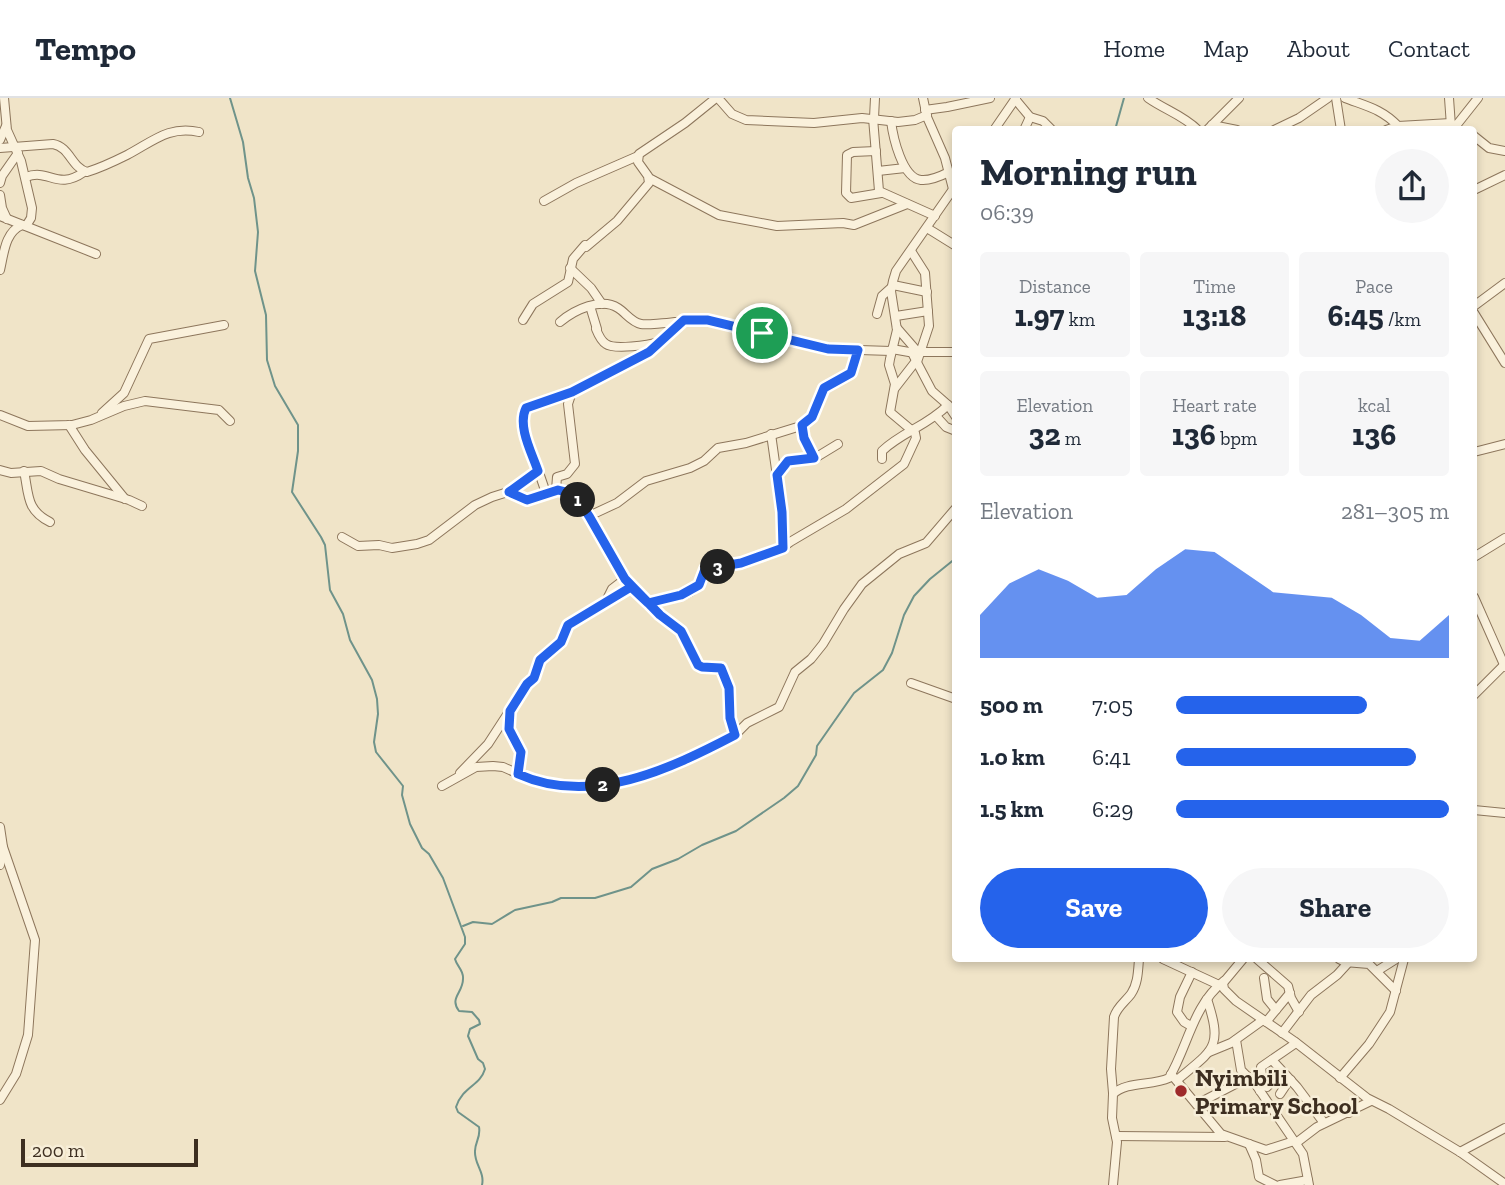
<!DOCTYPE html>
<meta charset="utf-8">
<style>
:root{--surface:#fff;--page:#f6f6f7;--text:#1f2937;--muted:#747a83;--line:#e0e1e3;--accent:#2563eb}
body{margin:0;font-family:"Zilla Slab",serif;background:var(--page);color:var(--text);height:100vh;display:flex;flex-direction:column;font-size:26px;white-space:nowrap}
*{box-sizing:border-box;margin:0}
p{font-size:23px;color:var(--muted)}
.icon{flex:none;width:38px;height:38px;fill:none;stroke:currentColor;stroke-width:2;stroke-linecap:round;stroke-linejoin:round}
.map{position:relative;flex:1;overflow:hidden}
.panel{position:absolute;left:952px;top:28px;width:525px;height:836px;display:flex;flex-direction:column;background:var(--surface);border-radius:7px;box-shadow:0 4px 10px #0003}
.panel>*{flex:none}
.scale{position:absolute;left:21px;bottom:18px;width:177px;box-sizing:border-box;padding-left:7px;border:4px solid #3d2e20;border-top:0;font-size:19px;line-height:24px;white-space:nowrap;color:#3d2e20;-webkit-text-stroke:5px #f7eed8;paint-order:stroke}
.pin{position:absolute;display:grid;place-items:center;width:60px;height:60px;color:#fff;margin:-30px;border:4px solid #fff;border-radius:50%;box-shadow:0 2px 7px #0007}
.km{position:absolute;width:35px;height:35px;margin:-18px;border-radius:50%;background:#222;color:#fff;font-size:19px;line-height:35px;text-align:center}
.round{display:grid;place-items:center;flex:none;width:74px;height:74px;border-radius:37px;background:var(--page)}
.head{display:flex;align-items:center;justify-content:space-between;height:119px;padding:0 28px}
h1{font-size:38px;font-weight:700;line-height:52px}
.stats{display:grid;grid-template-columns:repeat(3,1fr);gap:10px;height:119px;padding:7px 28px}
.stats div{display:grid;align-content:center;border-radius:7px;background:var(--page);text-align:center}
.stats b{font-size:30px;font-weight:700}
.stats small{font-size:19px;font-weight:400}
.stats p{font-size:19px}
.chart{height:196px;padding:14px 28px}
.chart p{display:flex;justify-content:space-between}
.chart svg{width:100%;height:126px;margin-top:7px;fill:var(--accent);opacity:.7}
.action{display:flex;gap:14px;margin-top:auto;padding:14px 28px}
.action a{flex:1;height:80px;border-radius:42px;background:var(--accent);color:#fff;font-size:28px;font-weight:700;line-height:80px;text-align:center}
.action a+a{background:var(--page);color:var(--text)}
ul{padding:0 28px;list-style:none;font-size:23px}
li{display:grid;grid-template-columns:112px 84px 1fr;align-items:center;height:52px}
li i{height:18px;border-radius:9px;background:var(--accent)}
header{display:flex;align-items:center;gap:42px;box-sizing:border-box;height:98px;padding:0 35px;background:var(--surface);border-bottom:2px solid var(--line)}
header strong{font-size:33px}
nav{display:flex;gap:38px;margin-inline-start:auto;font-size:24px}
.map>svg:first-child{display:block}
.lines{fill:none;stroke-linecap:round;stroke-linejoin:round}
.stream{stroke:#6f938a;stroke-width:2}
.minor-casing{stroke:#8d765c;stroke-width:10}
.minor{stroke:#faf1dc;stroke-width:8}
.route-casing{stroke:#fff;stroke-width:14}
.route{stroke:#2563eb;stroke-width:9}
.poi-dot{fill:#9e2a2b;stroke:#f7eed8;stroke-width:2.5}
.labels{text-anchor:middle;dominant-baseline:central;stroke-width:5;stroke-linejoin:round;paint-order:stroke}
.poi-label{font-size:24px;font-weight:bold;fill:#3d2e20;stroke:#f7eed8;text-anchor:start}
</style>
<header>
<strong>Tempo</strong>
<nav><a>Home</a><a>Map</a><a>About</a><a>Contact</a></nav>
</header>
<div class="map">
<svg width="1505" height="1087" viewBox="0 0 1505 1087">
<rect width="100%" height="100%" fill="#f0e4c8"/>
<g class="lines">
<g class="stream">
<path d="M230,0L243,44L248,80L254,100L258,134L255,173L266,217L267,262L275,288L298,327V353L292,394L321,439L325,447L330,492L343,516L350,542L372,582L377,601L378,616L374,644L376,654L403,688L402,697L410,726L422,750L429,756L443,780L465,839V846L455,861C457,869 464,872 463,881C463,895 449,900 459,913L472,914L479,922L480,926L470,931L468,938L478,961L483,965L485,971C480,988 463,988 456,1009L458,1014L479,1029C481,1039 475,1044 475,1053C474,1066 485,1074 482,1087"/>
<path d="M1115,32L1124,0"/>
<path d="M463,828L473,824L492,826L515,812L552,804L561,800H595L631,789L652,771L678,761L702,747L736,733L784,700L798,688L816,657L817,648L854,595L883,572L892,555L904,517L914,498L930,481L956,460"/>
</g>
<defs>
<g id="minor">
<path d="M4,0L7,32L21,63L32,110L31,120L26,128"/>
<path d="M718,0L732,16L746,22L814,25L862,20L898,24L915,22L927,17"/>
<path d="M923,0L927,19L945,60L953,91"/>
<path d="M1148,0C1165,12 1183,17 1198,32"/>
<path d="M1336,0L1341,32"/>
<path d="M1345,0C1366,8 1382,11 1398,28"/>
<path d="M1449,0L1451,28"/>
<path d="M1015,1L1030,19L1043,23L1052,32"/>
<path d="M925,12L947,9L990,0"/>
<path d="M873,20L879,93L935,118"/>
<path d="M874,20L875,0"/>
<path d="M891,23C893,39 902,80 921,82C930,83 941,78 949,74"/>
<path d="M1212,27L1237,32"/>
<path d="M1455,29L1478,0"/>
<path d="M994,32L1016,0"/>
<path d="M1024,32L1030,19"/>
<path d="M1207,32L1239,0"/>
<path d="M1274,32L1299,20L1328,0"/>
<path d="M1386,32L1398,28L1451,25"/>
<path d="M1474,38L1489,50L1505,53"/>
<path d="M0,42L6,28"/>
<path d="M0,50L53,46C70,49 71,69 87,74C100,70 115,63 127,57C152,44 169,27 199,34"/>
<path d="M876,53L853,54L847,57L846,95L851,100L881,95"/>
<path d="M878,73L905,70"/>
<path d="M26,79C49,70 57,93 84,74"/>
<path d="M649,80L719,117L777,128L843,125L854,127L907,106"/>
<path d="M0,85L2,78L18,55"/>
<path d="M1474,92L1505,77"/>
<path d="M0,97L2,110L7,121"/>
<path d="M544,103L576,85L638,58"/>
<path d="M0,118L96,156"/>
<path d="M927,130L956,148"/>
<path d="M586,149L617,123L649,85L648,78L638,64L639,56L685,25L716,0"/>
<path d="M911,153L925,175L929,228L917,264"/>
<path d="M570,170L591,190L602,206"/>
<path d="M0,172C4,155 5,134 22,127"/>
<path d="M893,187L927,194"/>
<path d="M590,208L597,231"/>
<path d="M1474,208L1505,185"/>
<path d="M1474,215L1505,265"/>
<path d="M877,216L882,198L892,189"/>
<path d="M896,218L928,213"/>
<path d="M523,222L533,206L568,184L573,161L585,147"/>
<path d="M560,224C574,212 601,199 618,210C626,215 631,224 641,226C646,227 668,225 675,224"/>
<path d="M897,230L917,253"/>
<path d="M596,231C598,236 601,243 606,246C614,252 649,247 659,244"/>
<path d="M892,251L909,254H956"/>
<path d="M911,253L932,293L948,307L956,319"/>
<path d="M895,290L916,263"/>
<path d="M102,315L124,295L149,241L224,227"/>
<path d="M0,317L28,328L72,327L91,322L124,308L145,303L219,312L230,323"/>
<path d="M936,318L946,329L956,333"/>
<path d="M69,327L85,352L125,401"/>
<path d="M802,327L804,340L814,360"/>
<path d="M771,336L782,414L783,450"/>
<path d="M1474,354L1505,346"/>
<path d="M882,361V353C902,334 927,328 948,307"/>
<path d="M0,372L11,375L41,373L59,381L129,402L142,408"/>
<path d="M24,373C29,397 26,412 50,424"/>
<path d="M777,377L788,363L815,360L838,346"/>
<path d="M556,392L557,379L567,376L575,366L568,306L572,294"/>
<path d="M509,394L538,373"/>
<path d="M546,395L524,331L523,321L526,310L572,294L649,254L684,222H708L828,251L891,253"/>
<path d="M589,418L617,405L646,383L690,370L704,363L718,350L746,345L804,327L815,314L824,290L851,275L858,252"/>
<path d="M342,439L358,448L379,447L392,450L417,446L429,442L475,407L492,399L511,393L527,402L558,392L574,396L589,418L625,481L660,517L681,533L698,567L702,570H721L729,590L730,620L735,637"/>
<path d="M1474,459L1505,440"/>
<path d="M1474,499L1505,569"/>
<path d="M605,503L631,489"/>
<path d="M648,505C663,502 688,500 699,487C702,483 702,476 705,471C734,465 766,463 790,444L846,411L904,366L916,340L915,335L890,314L895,286L889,267L890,261L897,232L891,193L893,183L896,173L956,87"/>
<path d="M911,585L956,601"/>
<path d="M1474,597L1504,567"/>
<path d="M510,613L509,631L521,654L518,676"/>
<path d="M460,675L488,646L527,586L536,576L540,562L561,544L568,528L605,505L612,491L625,481"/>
<path d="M442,688L476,669L493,668L503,669L532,682L564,690L593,689L617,685L681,663L735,637L747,625L779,609L795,574L811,561L823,546L844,511L862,486L899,456L926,445L956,410"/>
<path d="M1474,712L1505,715"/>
<path d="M0,729L3,749L0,767"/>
<path d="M1163,861L1219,887"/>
<path d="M1243,861L1223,885L1224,891L1236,903L1294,943L1367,1000L1389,1011L1460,1054L1505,1086"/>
<path d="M1257,861L1288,888L1291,900L1299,914"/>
<path d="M1339,861L1345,864L1369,866L1396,893"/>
<path d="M1377,873L1396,861"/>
<path d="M1264,880L1267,901L1276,912"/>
<path d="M1266,924L1290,895"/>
<path d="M1191,928L1184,924L1177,914L1180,899L1192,874"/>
<path d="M1282,935L1311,897L1337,877L1348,865"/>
<path d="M1236,942L1241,972L1256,987L1303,1056L1309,1087"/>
<path d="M1209,954L1231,945L1263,922"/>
<path d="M1272,962L1297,989L1324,1025"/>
<path d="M1171,976L1221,1036L1266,1052L1294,1043"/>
<path d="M1340,980L1369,946L1390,914L1404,861"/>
<path d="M1177,982C1214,951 1223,950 1207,901"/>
<path d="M1263,986L1267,989L1273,982L1285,984L1291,982"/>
<path d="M1260,993L1263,986L1261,969L1296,945"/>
<path d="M1113,995L1111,971L1114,919C1117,909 1125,904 1131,896C1138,886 1138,873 1139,861"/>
<path d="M1280,996L1288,984"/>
<path d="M0,1002L16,976L28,937L35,842L3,749"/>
<path d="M1197,1006L1249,979"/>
<path d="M1311,1008L1349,1015"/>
<path d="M1116,1038L1225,1039"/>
<path d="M1296,1045L1317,1029L1371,1003"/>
<path d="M1249,1046L1256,1062L1259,1079L1275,1087"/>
<path d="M1460,1054L1505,1030"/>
<path d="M1113,1087L1117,1044L1112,1020L1113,996C1127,983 1152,988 1169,980C1188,948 1193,907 1224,883"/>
<path d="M1280,1087L1308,1082"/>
</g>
</defs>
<use href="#minor" class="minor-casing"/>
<use href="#minor" class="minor"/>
</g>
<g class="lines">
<defs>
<path id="route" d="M762,235L708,222H684L649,254L572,294L526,310C517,328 532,355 538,373L509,394L527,402L558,392L574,396L589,418L625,481L660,517L681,533L698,567L702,569L721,570L729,590L730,620L735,637C670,671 591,709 518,676L521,654L509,631L510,613L527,586L534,580L540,562L561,544L568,527L631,489L648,505L681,497L699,487L705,471L741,465L783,450L782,414L777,377L788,363L814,360L804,340L802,327L812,319L824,290L851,275L858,252L828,251L762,235"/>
</defs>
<use href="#route" class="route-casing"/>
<use href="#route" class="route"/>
</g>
<circle class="poi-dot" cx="1181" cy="993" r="7"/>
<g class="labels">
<g class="poi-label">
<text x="1195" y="979">Nyimbili<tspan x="1195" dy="28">Primary School</tspan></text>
</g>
</g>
</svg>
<div class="scale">200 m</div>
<div class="pin" style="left:762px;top:235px;background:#1e9e55"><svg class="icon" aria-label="arrive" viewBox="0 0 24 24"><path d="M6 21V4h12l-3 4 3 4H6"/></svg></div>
<b class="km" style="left:578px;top:402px">1</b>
<b class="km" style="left:603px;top:687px">2</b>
<b class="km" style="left:718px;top:469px">3</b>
<section class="panel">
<div class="head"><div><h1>Morning run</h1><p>06:39</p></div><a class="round"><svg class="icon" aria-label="share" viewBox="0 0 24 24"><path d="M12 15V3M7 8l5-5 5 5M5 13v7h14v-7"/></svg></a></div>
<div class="stats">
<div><p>Distance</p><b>1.97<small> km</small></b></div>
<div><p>Time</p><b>13:18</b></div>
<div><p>Pace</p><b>6:45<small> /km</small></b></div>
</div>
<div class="stats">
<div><p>Elevation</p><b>32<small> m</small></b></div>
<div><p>Heart rate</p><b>136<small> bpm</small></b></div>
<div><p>kcal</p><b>136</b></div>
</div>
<div class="chart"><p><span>Elevation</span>281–305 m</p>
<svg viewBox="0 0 160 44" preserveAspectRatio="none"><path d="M0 44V29L10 18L20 13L30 17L40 23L50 22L60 13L70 6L80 7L90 14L100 21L110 22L120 23L130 29L140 37L150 38L160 29V44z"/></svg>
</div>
<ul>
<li><b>500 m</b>7:05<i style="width:70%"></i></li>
<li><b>1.0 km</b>6:41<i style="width:88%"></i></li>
<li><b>1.5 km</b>6:29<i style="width:100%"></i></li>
</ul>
<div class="action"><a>Save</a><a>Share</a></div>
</section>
</div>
